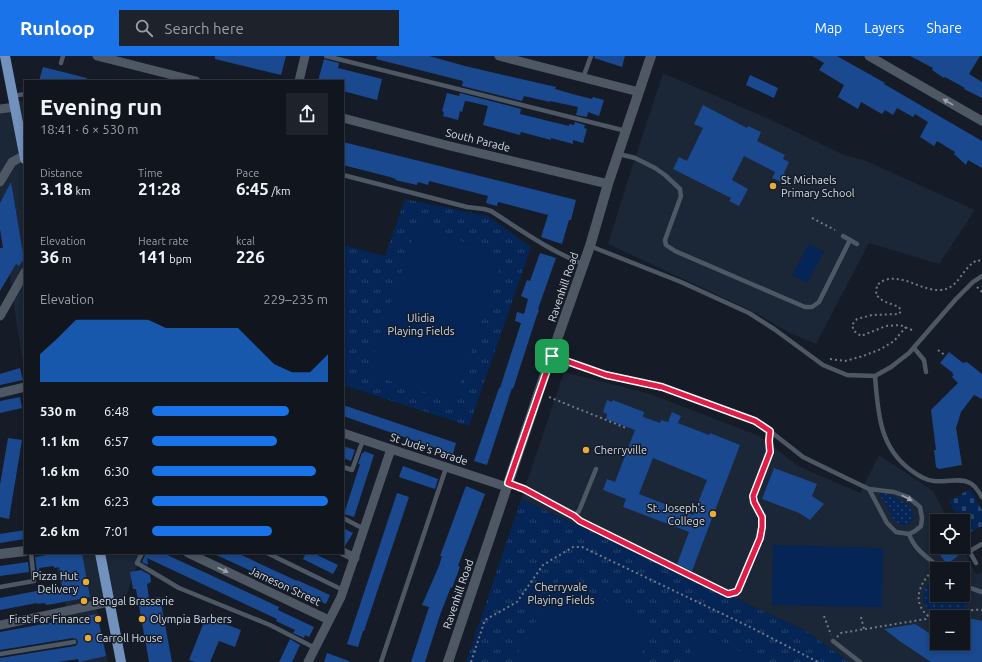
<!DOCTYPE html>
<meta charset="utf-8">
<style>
:root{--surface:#10151e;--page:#1e222b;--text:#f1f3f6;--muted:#9c9fa4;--line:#30343c;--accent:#1a73e8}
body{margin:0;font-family:Ubuntu,sans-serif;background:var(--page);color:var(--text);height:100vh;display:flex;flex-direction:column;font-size:15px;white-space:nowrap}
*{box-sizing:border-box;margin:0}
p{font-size:13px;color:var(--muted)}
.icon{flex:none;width:22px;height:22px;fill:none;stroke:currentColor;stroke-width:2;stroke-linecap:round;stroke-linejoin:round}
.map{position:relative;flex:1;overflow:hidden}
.sheet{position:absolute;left:24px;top:24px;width:320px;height:474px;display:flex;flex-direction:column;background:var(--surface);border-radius:0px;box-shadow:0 2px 6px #0003,0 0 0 1px var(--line)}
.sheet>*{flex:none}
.tools{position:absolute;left:930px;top:458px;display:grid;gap:8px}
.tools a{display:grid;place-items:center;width:40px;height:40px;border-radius:0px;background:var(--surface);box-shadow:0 2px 6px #0003,0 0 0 1px var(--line);font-size:20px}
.pin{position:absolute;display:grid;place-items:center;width:34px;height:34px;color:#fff;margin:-17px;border-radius:8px;box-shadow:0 2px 6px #0006}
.round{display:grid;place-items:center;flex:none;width:42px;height:42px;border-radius:0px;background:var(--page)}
.head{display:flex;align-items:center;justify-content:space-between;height:68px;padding:0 16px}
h1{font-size:22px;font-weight:700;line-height:30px}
.stats{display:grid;grid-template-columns:repeat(3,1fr);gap:6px;height:68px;padding:4px 16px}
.stats div{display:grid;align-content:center}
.stats b{font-size:17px;font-weight:700}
.stats small{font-size:11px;font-weight:400}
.stats p{font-size:11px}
.chart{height:112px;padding:8px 16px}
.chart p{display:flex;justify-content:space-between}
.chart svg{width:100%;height:72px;margin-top:4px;fill:var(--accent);opacity:.7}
ul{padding:0 16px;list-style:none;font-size:13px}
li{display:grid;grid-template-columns:64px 48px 1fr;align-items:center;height:30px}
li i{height:10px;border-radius:5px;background:var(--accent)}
header{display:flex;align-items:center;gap:24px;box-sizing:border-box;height:56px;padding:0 20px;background:var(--accent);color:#fff}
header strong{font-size:19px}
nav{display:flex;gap:22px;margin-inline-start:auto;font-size:14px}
.search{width:280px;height:36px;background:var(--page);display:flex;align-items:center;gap:10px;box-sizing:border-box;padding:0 14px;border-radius:0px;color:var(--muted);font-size:15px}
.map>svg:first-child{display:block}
.built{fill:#1b2636;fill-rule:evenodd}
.grass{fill:url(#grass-dots)}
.cemetery{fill:url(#cemetery-stones)}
.park{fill:url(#park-tufts)}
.garden{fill:#042555}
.building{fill:#1a498f;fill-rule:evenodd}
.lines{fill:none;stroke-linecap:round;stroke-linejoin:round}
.path{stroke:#737983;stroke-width:2;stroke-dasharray:2 3;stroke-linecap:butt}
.service{stroke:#4e5764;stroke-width:4.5}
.minor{stroke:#4e5764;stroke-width:9}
.tertiary{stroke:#4e5764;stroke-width:10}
.secondary{stroke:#4e5764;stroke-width:10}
.primary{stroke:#7391bd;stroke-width:10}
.oneway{fill:#9aa1ab}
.route-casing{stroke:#fff;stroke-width:8}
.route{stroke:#e11d48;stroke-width:5}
.poi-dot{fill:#e9ab38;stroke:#151c28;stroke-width:1.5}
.labels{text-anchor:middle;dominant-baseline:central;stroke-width:3;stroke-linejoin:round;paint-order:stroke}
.street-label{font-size:11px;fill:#d8dde5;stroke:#151c28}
.poi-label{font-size:11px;fill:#d8dde5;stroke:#151c28;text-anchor:start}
.park-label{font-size:11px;fill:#ccdaee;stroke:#151c28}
</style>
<header>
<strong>Runloop</strong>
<div class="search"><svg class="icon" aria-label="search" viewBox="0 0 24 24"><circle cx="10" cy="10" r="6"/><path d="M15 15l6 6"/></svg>Search here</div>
<nav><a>Map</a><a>Layers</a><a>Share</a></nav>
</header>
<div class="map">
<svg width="982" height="606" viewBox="0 0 982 606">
<defs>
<pattern id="grass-dots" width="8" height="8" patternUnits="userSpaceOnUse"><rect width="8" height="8" fill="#042555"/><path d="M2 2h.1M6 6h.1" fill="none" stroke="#28446d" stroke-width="1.8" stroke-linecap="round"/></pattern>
<pattern id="cemetery-stones" width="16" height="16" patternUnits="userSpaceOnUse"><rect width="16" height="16" fill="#042555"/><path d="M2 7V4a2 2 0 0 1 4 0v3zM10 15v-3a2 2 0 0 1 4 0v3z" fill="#28446d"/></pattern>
<pattern id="park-tufts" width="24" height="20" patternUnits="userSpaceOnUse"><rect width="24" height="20" fill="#042555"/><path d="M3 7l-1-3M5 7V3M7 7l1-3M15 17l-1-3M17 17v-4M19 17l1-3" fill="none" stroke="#28446d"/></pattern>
</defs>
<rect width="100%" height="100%" fill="#151c28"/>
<g class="built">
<path d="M663,17L769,63L842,98L866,105L975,154L939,208L869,187L816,288L790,277L754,256L608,188L635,102Z"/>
<path d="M25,44V318L16,264L0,142V50Z"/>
<path d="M564,316L647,337L760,380L798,410L860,437L879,399L933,435L949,465H937V491H962L976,519L982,516V606H849L806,575L521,443ZM937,513H963V539H937ZM937,561H963V587H937Z"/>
<path d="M53,497H142L124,545L96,551L108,606H79Z"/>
</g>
<g class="grass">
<path d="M880,436C888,438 906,445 911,452C919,464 905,476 894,464L880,438Z"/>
<path d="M931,523L937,527V539H956L970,546L956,559L951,561H940L934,559L927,552L924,547L923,541L924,535Z"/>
</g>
<path class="cemetery" d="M970,433L982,454V470L967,478L963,471V465H960L949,445Z"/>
<g class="park">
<path d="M405,143L488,160L531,191L469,370L343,329V189L385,200Z"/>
<path d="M521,443L806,575L849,606H466Z"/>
</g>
<g class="garden">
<path d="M417,170L504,200L454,346L367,317Z"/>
<path d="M809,188L824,196L807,227L792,219Z"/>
<path d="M773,489L883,492L882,551L772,549Z"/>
<path d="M561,520L656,572L637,606H513Z"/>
<path d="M703,574L758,606H684Z"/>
</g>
<g class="building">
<path d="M215,0H286L281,19L215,3Z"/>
<path d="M377,0H429L465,10L556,31L555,33L576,39L592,43L593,41L604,44L599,60L588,56L587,61L576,59L578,51L550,45V46L524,40L522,45L462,30L463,25L376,3Z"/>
<path d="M595,0H625L622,11L594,2Z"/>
<path d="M812,0H837L885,27L884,28L982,85V112L968,104L966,109L954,98L955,96L937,85L934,90L920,81L928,66L915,58L913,61L897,52L893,59L885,54L882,58L861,46L858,53L838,41L844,29L819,14L824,7Z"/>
<path d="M910,0H980L969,18L982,26V42L964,33L965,32L945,21L944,22L932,14L933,12Z"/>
<path d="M324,3L339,7L338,12L382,23L377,44L343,35V25H318Z"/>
<path d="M43,11L87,22V25H39Z"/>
<path d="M750,19L778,32L774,42L746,29Z"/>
<path d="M447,37L459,40L460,37L521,53L520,58L569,70V68L574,69L575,66L585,69L584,72L587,73L583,87L573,84V88L551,82V84L521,76L520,79L483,69L488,50L471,46L465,45L462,56L460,55L458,64L443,60L444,56L442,55Z"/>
<path d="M703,49L747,72L748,70L761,76L757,85L785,99L783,103L789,106L784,117L785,118L782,126L772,122L775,116L744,100L732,124L748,133L739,150L729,145L731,142L673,113L679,101L687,105L703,72L694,68Z"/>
<path d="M343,86L576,144L571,164H569L562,188L541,181L548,159L498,146L497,150L486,147L488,140L429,125L428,129L418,126L417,129L395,124L396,123L390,121L343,109Z"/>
<path d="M11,126L24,203L19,210L16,208L0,235V192H3L0,173V147Z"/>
<path d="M540,197L556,202L538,253L539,254L536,262L513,333L512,332L487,409L474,405L499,332H500L521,267L515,265L517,256L524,258L528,243L521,240L527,224L530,225Z"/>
<path d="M949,296L963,307L965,306L966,307L967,306L982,318V343L974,339L961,356L956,372L962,409L939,413L936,411L934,394H936L931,354L958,327L952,321L954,319L952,318L953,317L940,307Z"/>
<path d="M20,312L23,324L0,329V318Z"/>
<path d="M20,341L22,352L0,357V345Z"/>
<path d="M607,344L612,346L613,344L644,356L643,361L660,367L661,364L668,366L672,356L681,360L678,367L709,379L710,377L740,389L692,515L677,508L689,476L623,451L626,443L603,434L607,423L615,426L635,374L606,363L607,358L603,356ZM653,402L707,424L693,459L639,438Z"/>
<path d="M343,349L456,387L453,398L343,360Z"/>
<path d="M8,382L22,384L9,463L0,461V429Z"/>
<path d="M343,390L355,394L351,405L343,402Z"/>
<path d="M364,395L374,399L354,461L344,458L360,408H358L362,397H364Z"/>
<path d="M403,410L438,423L435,433L399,421Z"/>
<path d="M774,412L817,428L812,440L824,448L810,464L799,457L762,443Z"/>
<path d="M466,430L485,438L458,510L460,511L452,532L451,531L440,559L425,606H411L429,551L422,549L439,510L442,500H440Z"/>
<path d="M397,437L409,441L364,575H363L358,591L347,588Z"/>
<path d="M343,472L353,477L345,490H343Z"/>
<path d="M25,474V483L0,487V478Z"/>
<path d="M934,491H952L958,500L947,508Z"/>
<path d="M58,497H82L90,541L53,548L46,549L45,547L37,548V547L0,554V542L62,530L59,511L54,512V510L39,512L40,515H37L35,501Z"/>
<path d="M146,497H163L279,551L278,554L314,571L309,581L305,579L304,582L293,577L295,574L276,565L277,563L147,502L148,509L142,506Z"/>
<path d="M212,497H237L297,525V524L330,539L326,548L293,533L292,534Z"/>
<path d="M306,497H313L338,509L333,518L303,503Z"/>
<path d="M28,506L29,516L0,520V510Z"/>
<path d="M141,514L150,519L151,526L147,528L149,543L160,541L172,606H149L136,533H133L130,516Z"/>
<path d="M97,558L106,600L79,606L78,603L58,606H0V602L75,590L77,589L78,586L77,583L73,582L0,594V576Z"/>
<path d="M206,561L241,574L235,591L219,585L210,606H195L189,604Z"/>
<path d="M964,561L982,565V606H931L901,586L884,573L915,568L937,582V587H946L958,594L959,587H963Z"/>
<path d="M290,583L300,589L292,606H279Z"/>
<path d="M327,597L349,605V606H324Z"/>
</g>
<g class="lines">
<g class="path">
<path d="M812,162L835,174"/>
<path d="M977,231L982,236"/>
<path d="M912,274L900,269L886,270L861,280L854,275L852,269L857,263L872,259L899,258L901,255L899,251L883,245L876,239L877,229C880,227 882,225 885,224C904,218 921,235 940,234C958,233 961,215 973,207C974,206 976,205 978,204L982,206"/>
<path d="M938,294L946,300"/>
<path d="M830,303L845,305L863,300L881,293L894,285L906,271"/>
<path d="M549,341L626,372"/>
<path d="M932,515C927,521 922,526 920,534C915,547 924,561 937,564"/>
<path d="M824,560L831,579"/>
<path d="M861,561L864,573"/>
<path d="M958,561C968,555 969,553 982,554"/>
<path d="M837,581L841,577L926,563L928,560"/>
<path d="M471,606L485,564L517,546L543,509L573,491H582L748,570L818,606"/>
</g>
<g class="service">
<path d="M326,0L626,75"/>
<path d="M61,7L63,0"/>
<path d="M583,22L591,0"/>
<path d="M13,40L25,38"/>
<path d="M619,98L635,102L655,112L665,119L680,133L681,140L665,184L666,189L675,195L805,251H812L819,246L850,184"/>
<path d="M343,119L467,151L484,153L491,155C521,174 550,195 583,208"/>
<path d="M843,180L857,188"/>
<path d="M590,190L681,226L749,257L774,273L823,309L847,319L875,320L891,311L909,297L956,243L973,226L982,220"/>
<path d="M914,292L924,304L926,316"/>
<path d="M551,300L606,319L662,331L755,365L770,375L803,401L846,422L869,433L894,436L908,441L920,451L922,462L921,470L915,475L909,478L896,476L887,467L869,433"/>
<path d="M875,320C878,356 879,392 912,415C919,420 925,424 934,425C945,427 960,421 970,427C975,429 979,436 982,441"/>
<path d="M343,411L352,414L363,384"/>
<path d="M508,427L524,433L574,460L579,455L596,413"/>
<path d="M574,460L580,465L728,537L736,536L739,534L760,482L762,471V461L754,446L753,440L770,396L769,385L770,375"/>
<path d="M343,462L364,473"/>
<path d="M909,478C915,495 928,501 941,513"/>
<path d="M963,484L976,507"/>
<path d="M970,495L982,488"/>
<path d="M142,497L137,507L179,532L270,569L315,592"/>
<path d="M267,497L343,534"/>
<path d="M963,529L973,533L982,536"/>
<path d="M0,531L34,525L31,497"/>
<path d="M833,585L860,606"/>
<path d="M0,598L74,586"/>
<path d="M381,606L446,412"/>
</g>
<g class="minor">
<path d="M97,0L196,25"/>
<path d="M499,0L639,36"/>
<path d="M869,0L982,65"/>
<path d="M299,25L305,0"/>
<path d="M0,53L15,51"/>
<path d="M343,62L450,90L608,128"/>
<path d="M0,126L12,106L25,99"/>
<path d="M0,260L25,216"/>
<path d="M0,337L25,331"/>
<path d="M343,377L391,393L507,431"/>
<path d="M343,496L355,502"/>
<path d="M188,497L329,564"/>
<path d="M0,569L109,546"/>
<path d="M308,606L341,541L391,393"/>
</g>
<path class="tertiary" d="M0,498L25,495"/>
<path class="secondary" d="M448,606L548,309L590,190L608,128L651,0"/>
<g class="primary">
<path d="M5,0L25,103"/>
<path d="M100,497L121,606"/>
</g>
</g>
<defs><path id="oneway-solid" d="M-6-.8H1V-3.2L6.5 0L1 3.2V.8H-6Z"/></defs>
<g class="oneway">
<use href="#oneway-solid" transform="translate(948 46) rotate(-150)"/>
<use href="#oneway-solid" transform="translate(907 442) rotate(27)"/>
<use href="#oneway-solid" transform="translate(223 514) rotate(25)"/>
</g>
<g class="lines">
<defs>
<path id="route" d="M552,300L606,319L662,331L755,365L770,375L769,385L770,396L753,440L754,446L762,461V471L760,482L738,534L736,536L728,538L580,465L574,460L524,433L508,427Z"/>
</defs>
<use href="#route" class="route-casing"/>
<use href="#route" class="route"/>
</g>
<g class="poi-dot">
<circle cx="773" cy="130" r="4"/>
<circle cx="586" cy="394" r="4"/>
<circle cx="713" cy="458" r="4"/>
<circle cx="86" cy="526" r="4"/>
<circle cx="84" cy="545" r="4"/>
<circle cx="98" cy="563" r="4"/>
<circle cx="142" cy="563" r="4"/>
<circle cx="88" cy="582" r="4"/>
</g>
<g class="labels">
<g class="street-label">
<text transform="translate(478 84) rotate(14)">South Parade</text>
<text transform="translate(563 231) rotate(-71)">Ravenhill Road</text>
<text transform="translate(429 393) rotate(18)">St Jude's Parade</text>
<text transform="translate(285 530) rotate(25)">Jameson Street</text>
<text transform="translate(458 538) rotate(-71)">Ravenhill Road</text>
</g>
<g class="poi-label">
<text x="781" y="124">St Michaels<tspan x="781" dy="13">Primary School</tspan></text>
<text x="594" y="394">Cherryville</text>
<text x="705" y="452" text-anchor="end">St. Joseph's<tspan x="705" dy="13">College</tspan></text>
<text x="78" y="520" text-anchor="end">Pizza Hut<tspan x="78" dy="13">Delivery</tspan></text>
<text x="92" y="545">Bengal Brasserie</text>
<text x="90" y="563" text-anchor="end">First For Finance</text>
<text x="150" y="563">Olympia Barbers</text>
<text x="96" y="582">Carroll House</text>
</g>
<g class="park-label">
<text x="421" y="262">Ulidia<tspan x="421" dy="13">Playing Fields</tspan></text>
<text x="561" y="531">Cherryvale<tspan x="561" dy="13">Playing Fields</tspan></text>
</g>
</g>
</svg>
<div class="tools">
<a><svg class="icon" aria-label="locate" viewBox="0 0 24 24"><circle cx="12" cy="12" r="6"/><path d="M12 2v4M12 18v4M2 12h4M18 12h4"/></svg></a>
<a>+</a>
<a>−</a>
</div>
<div class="pin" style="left:552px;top:300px;background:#1e9e55"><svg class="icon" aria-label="arrive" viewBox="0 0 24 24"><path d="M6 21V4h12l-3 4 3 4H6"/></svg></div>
<section class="sheet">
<div class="head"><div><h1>Evening run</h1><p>18:41 · 6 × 530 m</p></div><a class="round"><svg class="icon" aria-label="share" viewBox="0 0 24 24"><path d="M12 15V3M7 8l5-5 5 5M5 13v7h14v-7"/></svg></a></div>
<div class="stats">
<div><p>Distance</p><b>3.18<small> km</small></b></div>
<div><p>Time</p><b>21:28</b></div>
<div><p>Pace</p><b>6:45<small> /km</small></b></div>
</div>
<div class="stats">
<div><p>Elevation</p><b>36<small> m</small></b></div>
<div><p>Heart rate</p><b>141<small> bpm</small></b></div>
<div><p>kcal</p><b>226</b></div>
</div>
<div class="chart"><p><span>Elevation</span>229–235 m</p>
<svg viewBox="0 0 160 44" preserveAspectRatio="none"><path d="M0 44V27L10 17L20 6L30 6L40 6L50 6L60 6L70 11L80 11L90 11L100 11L110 11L120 22L130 33L140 38L150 38L160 27V44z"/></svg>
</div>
<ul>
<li><b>530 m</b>6:48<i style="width:78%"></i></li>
<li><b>1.1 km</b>6:57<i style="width:71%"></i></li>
<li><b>1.6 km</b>6:30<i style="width:93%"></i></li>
<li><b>2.1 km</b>6:23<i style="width:100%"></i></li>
<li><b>2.6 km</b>7:01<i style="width:68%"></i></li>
</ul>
</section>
</div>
